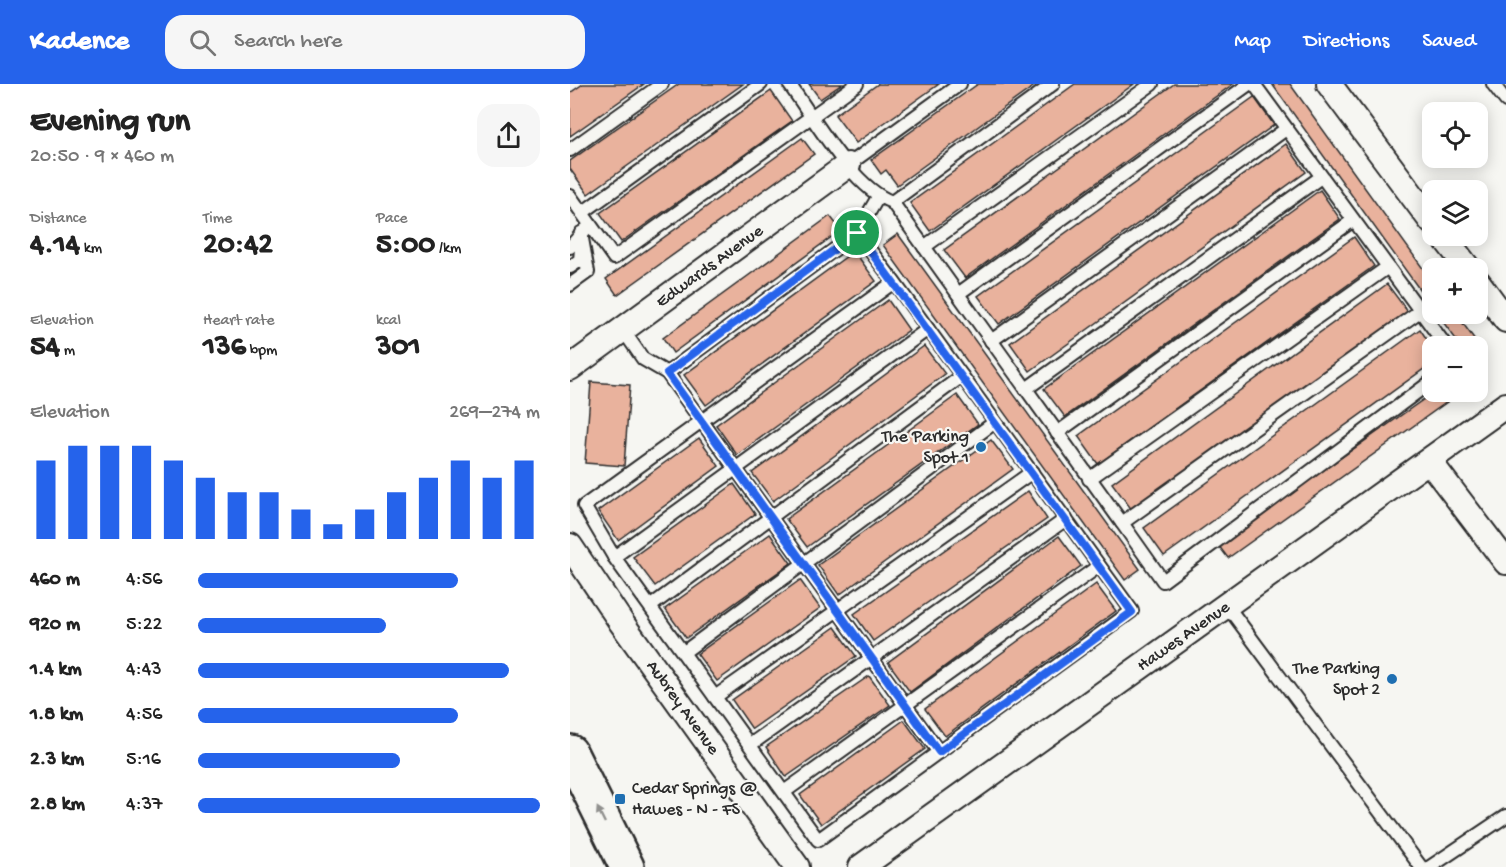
<!DOCTYPE html>
<meta charset="utf-8">
<style>
:root{--surface:#fff;--page:#f6f6f6;--text:#222;--muted:#767676;--accent:#2563eb}
body{margin:0;font-family:"Gochi Hand",sans-serif;background:var(--page);color:var(--text);height:100vh;display:flex;flex-direction:column;font-size:22px;white-space:nowrap}
*{box-sizing:border-box;margin:0}
p{font-size:20px;color:var(--muted)}
.icon{flex:none;width:33px;height:33px;fill:none;stroke:currentColor;stroke-width:2;stroke-linecap:round;stroke-linejoin:round}
.map{position:relative;flex:1;overflow:hidden}
.side{display:flex;flex-direction:column;background:var(--surface);width:570px}
.side>*{flex:none}
.fabs{position:absolute;left:852px;top:18px;display:grid;gap:12px}
.fabs a{display:grid;place-items:center;width:66px;height:66px;border-radius:12px;background:var(--surface);box-shadow:0 3px 15px #0003;font-size:30px}
.pin{position:absolute;display:grid;place-items:center;width:51px;height:51px;color:#fff;margin:-26px;border:3px solid #fff;border-radius:50%;box-shadow:0 2px 6px #0007}
.round{display:grid;place-items:center;flex:none;width:63px;height:63px;border-radius:18px;background:var(--page)}
.summary{display:flex;align-items:center;justify-content:space-between;height:102px;padding:0 30px}
h1{font-size:33px;font-weight:700;line-height:45px}
.figures{display:grid;grid-template-columns:repeat(3,1fr);gap:9px;height:102px;padding:6px 30px}
.figures div{display:grid;align-content:center}
.figures b{font-size:30px;font-weight:700}
.figures small{font-size:16px;font-weight:400}
.figures p{font-size:16px}
.chart{height:168px;padding:12px 30px}
.chart p{display:flex;justify-content:space-between}
.chart svg{width:100%;height:108px;margin-top:6px;stroke:var(--accent);stroke-width:6}
ul{padding:0 30px;list-style:none;font-size:20px}
li{display:grid;grid-template-columns:96px 72px 1fr;align-items:center;height:45px}
li i{height:15px;border-radius:8px;background:var(--accent)}
header{display:flex;align-items:center;gap:36px;box-sizing:border-box;height:84px;padding:0 30px;background:var(--accent);color:#fff}
header strong{font-size:28px}
nav{display:flex;gap:33px;margin-inline-start:auto;font-size:21px}
.search{width:420px;height:54px;background:var(--page);display:flex;align-items:center;gap:15px;box-sizing:border-box;padding:0 21px;border-radius:18px;color:var(--muted);font-size:22px}
main{display:flex;flex:1;min-height:0}
.map>svg:first-child{display:block}
.building{fill:#e9b29d;stroke:#2b2b2b;stroke-width:1.5}
.lines{fill:none;stroke-linecap:round;stroke-linejoin:round}
.lane-casing{stroke:#2b2b2b;stroke-width:16}
.street-casing{stroke:#2b2b2b;stroke-width:28}
.secondary-casing{stroke:#2b2b2b;stroke-width:38}
.lane{stroke:#f6f6f2;stroke-width:12}
.street{stroke:#f6f6f2;stroke-width:24}
.secondary{stroke:#f6f6f2;stroke-width:33}
.oneway{fill:#90908e}
.route-casing{stroke:#fff;stroke-width:12}
.route{stroke:#2563eb;stroke-width:8}
.poi-dot{fill:#1f6fb2;stroke:#f6f6f2;stroke-width:2}
.labels{text-anchor:middle;dominant-baseline:central;stroke-width:4.5;stroke-linejoin:round;paint-order:stroke}
.street-label{font-size:18px;fill:#2b2b2b;stroke:#f6f6f2}
.poi-label{font-size:18px;fill:#2b2b2b;stroke:#f6f6f2;text-anchor:end}
</style>
<header>
<strong>Kadence</strong>
<div class="search"><svg class="icon" aria-label="search" viewBox="0 0 24 24"><circle cx="10" cy="10" r="6"/><path d="M15 15l6 6"/></svg>Search here</div>
<nav><a>Map</a><a>Directions</a><a>Saved</a></nav>
</header>
<main>
<section class="side">
<div class="summary"><div><h1>Evening run</h1><p>20:50 · 9 × 460 m</p></div><a class="round"><svg class="icon" aria-label="share" viewBox="0 0 24 24"><path d="M12 15V3M7 8l5-5 5 5M5 13v7h14v-7"/></svg></a></div>
<div class="figures">
<div><p>Distance</p><b>4.14<small> km</small></b></div>
<div><p>Time</p><b>20:42</b></div>
<div><p>Pace</p><b>5:00<small> /km</small></b></div>
</div>
<div class="figures">
<div><p>Elevation</p><b>54<small> m</small></b></div>
<div><p>Heart rate</p><b>136<small> bpm</small></b></div>
<div><p>kcal</p><b>301</b></div>
</div>
<div class="chart"><p><span>Elevation</span>269–274 m</p>
<svg viewBox="0 0 160 44" preserveAspectRatio="none"><path d="M5 44V12M15 44V6M25 44V6M35 44V6M45 44V12M55 44V19M65 44V25M75 44V25M85 44V32M95 44V38M105 44V32M115 44V25M125 44V19M135 44V12M145 44V19M155 44V12"/></svg>
</div>
<ul>
<li><b>460 m</b>4:56<i style="width:76%"></i></li>
<li><b>920 m</b>5:22<i style="width:55%"></i></li>
<li><b>1.4 km</b>4:43<i style="width:91%"></i></li>
<li><b>1.8 km</b>4:56<i style="width:76%"></i></li>
<li><b>2.3 km</b>5:16<i style="width:59%"></i></li>
<li><b>2.8 km</b>4:37<i style="width:100%"></i></li>
</ul>
</section>
<div class="map">
<svg width="936" height="783" viewBox="0 0 936 783">
<rect width="100%" height="100%" fill="#f6f6f2"/>
<filter id="ink" filterUnits="userSpaceOnUse"><feTurbulence type="fractalNoise" baseFrequency=".0167" numOctaves="2"/><feDisplacementMap in="SourceGraphic" scale="12" xChannelSelector="R" yChannelSelector="G"/><feConvolveMatrix kernelMatrix="1 2 1 2 8 2 1 2 1" color-interpolation-filters="sRGB"/></filter>
<g filter="url(#ink)">
<g class="building">
<path d="M13,0H74L0,52V9Z"/>
<path d="M109,0H173L18,110L0,85V77Z"/>
<path d="M239,0H272L250,15Z"/>
<path d="M308,0H369L286,59L265,31Z"/>
<path d="M408,0H467L327,101L316,86L311,90L301,76Z"/>
<path d="M505,0H564L360,147L340,119Z"/>
<path d="M604,0H663L395,194L374,166Z"/>
<path d="M702,0H720L862,197V223Z"/>
<path d="M201,7L222,37L51,158L30,129Z"/>
<path d="M684,13L704,41L429,240L408,212Z"/>
<path d="M232,54L244,70L47,211L36,195Z"/>
<path d="M716,60L736,88L460,287L440,259Z"/>
<path d="M750,106L770,135L495,333L474,305Z"/>
<path d="M260,132L271,146L103,269L93,254Z"/>
<path d="M328,150L570,485L555,496L313,161Z"/>
<path d="M784,153L804,182L528,380L508,352Z"/>
<path d="M284,167L306,197L136,321L114,291Z"/>
<path d="M817,200L838,228L562,426L542,399Z"/>
<path d="M318,216L339,246L167,371L146,341Z"/>
<path d="M867,230H886L908,260L891,262Z"/>
<path d="M850,245L862,263V279L594,472L574,444Z"/>
<path d="M354,262L375,290L203,417L182,389Z"/>
<path d="M21,298L60,301L54,382L15,379Z"/>
<path d="M864,308H891L658,474L648,461Z"/>
<path d="M387,311L408,340L237,463L216,435Z"/>
<path d="M129,354L149,382L48,456L28,427Z"/>
<path d="M421,356L443,385L269,511L248,481Z"/>
<path d="M164,400L185,430L85,502L63,473Z"/>
<path d="M458,407L477,435L303,557L284,530Z"/>
<path d="M200,450L221,479L116,554L95,525Z"/>
<path d="M489,452L511,482L340,608L318,578Z"/>
<path d="M230,496L250,524L147,597L127,570Z"/>
<path d="M526,500L546,527L375,652L355,625Z"/>
<path d="M265,543L286,572L182,645L162,616Z"/>
<path d="M299,592L320,621L216,693L196,663Z"/>
<path d="M334,636L355,665L251,740L230,711Z"/>
</g>
<g class="lines">
<defs>
<g id="lane">
<path d="M219,0C244,34 283,104 322,118L552,439L850,227"/>
<path d="M684,0L876,262"/>
<path d="M923,0L936,17"/>
<path d="M0,66L92,0"/>
<path d="M278,81L390,0"/>
<path d="M0,112L44,174L287,0"/>
<path d="M322,118L483,0"/>
<path d="M12,129L191,0"/>
<path d="M287,149L324,198L562,527L248,756L44,473L14,422L324,198"/>
<path d="M0,163L15,146"/>
<path d="M354,163L582,0"/>
<path d="M0,183L10,176L11,165"/>
<path d="M0,201L18,188L11,149"/>
<path d="M388,210L679,0"/>
<path d="M53,246L73,275L97,289L369,668"/>
<path d="M421,257L716,45"/>
<path d="M97,289L287,149L308,113"/>
<path d="M456,305L751,93"/>
<path d="M487,349L782,137"/>
<path d="M519,395L818,183"/>
<path d="M552,439L593,497L862,297"/>
<path d="M44,473L358,245"/>
<path d="M81,522L392,292"/>
<path d="M658,523L851,783"/>
<path d="M114,568L425,338"/>
<path d="M145,613L462,388"/>
<path d="M180,661L496,435"/>
<path d="M214,708L529,482"/>
<path d="M860,783L936,732"/>
</g>
<g id="street">
<path d="M759,0L862,138"/>
<path d="M873,152L898,184"/>
<path d="M908,198L936,236"/>
<path d="M0,284L278,81"/>
<path d="M860,378L936,478"/>
<path d="M0,462L51,538L227,783"/>
<path d="M291,783L936,321"/>
</g>
<path id="secondary" d="M0,668L57,783"/>
</defs>
<use href="#lane" class="lane-casing"/>
<use href="#street" class="street-casing"/>
<use href="#secondary" class="secondary-casing"/>
<use href="#lane" class="lane"/>
<use href="#street" class="street"/>
<use href="#secondary" class="secondary"/>
</g>
<defs><path id="oneway-solid" d="M-6-.8H1V-3.2L6.5 0L1 3.2V.8H-6Z" transform="scale(1.5)"/></defs>
<use class="oneway" href="#oneway-solid" transform="translate(31 731) rotate(-116)"/>
</g>
<g class="lines" filter="url(#ink)">
<defs>
<path id="route" d="M287,149L562,528L369,668L97,289Z"/>
</defs>
<use href="#route" class="route-casing"/>
<use href="#route" class="route"/>
</g>
<g class="poi-dot">
<circle cx="411" cy="363" r="6"/>
<circle cx="822" cy="595" r="6"/>
<rect x="44" y="709" width="12" height="12" rx="3"/>
</g>
<g class="labels">
<g class="street-label">
<text transform="translate(140 183) rotate(-36)">Edwards Avenue</text>
<text transform="translate(614 553) rotate(-35)">Hawes Avenue</text>
<text transform="translate(112 624) rotate(54)">Aubrey Avenue</text>
</g>
<g class="poi-label">
<text x="399" y="353">The Parking<tspan x="399" dy="21">Spot 1</tspan></text>
<text x="810" y="585">The Parking<tspan x="810" dy="21">Spot 2</tspan></text>
<text x="62" y="705" text-anchor="start">Cedar Springs @<tspan x="62" dy="21">Hawes - N - FS</tspan></text>
</g>
</g>
</svg>
<div class="fabs">
<a><svg class="icon" aria-label="locate" viewBox="0 0 24 24"><circle cx="12" cy="12" r="6"/><path d="M12 2v4M12 18v4M2 12h4M18 12h4"/></svg></a>
<a><svg class="icon" aria-label="layers" viewBox="0 0 24 24"><path d="M12 4l9 5-9 5-9-5zM3 14l9 5 9-5"/></svg></a>
<a>+</a>
<a>−</a>
</div>
<div class="pin" style="left:287px;top:149px;background:#1e9e55"><svg class="icon" aria-label="arrive" viewBox="0 0 24 24"><path d="M6 21V4h12l-3 4 3 4H6"/></svg></div>
</div>
</main>
